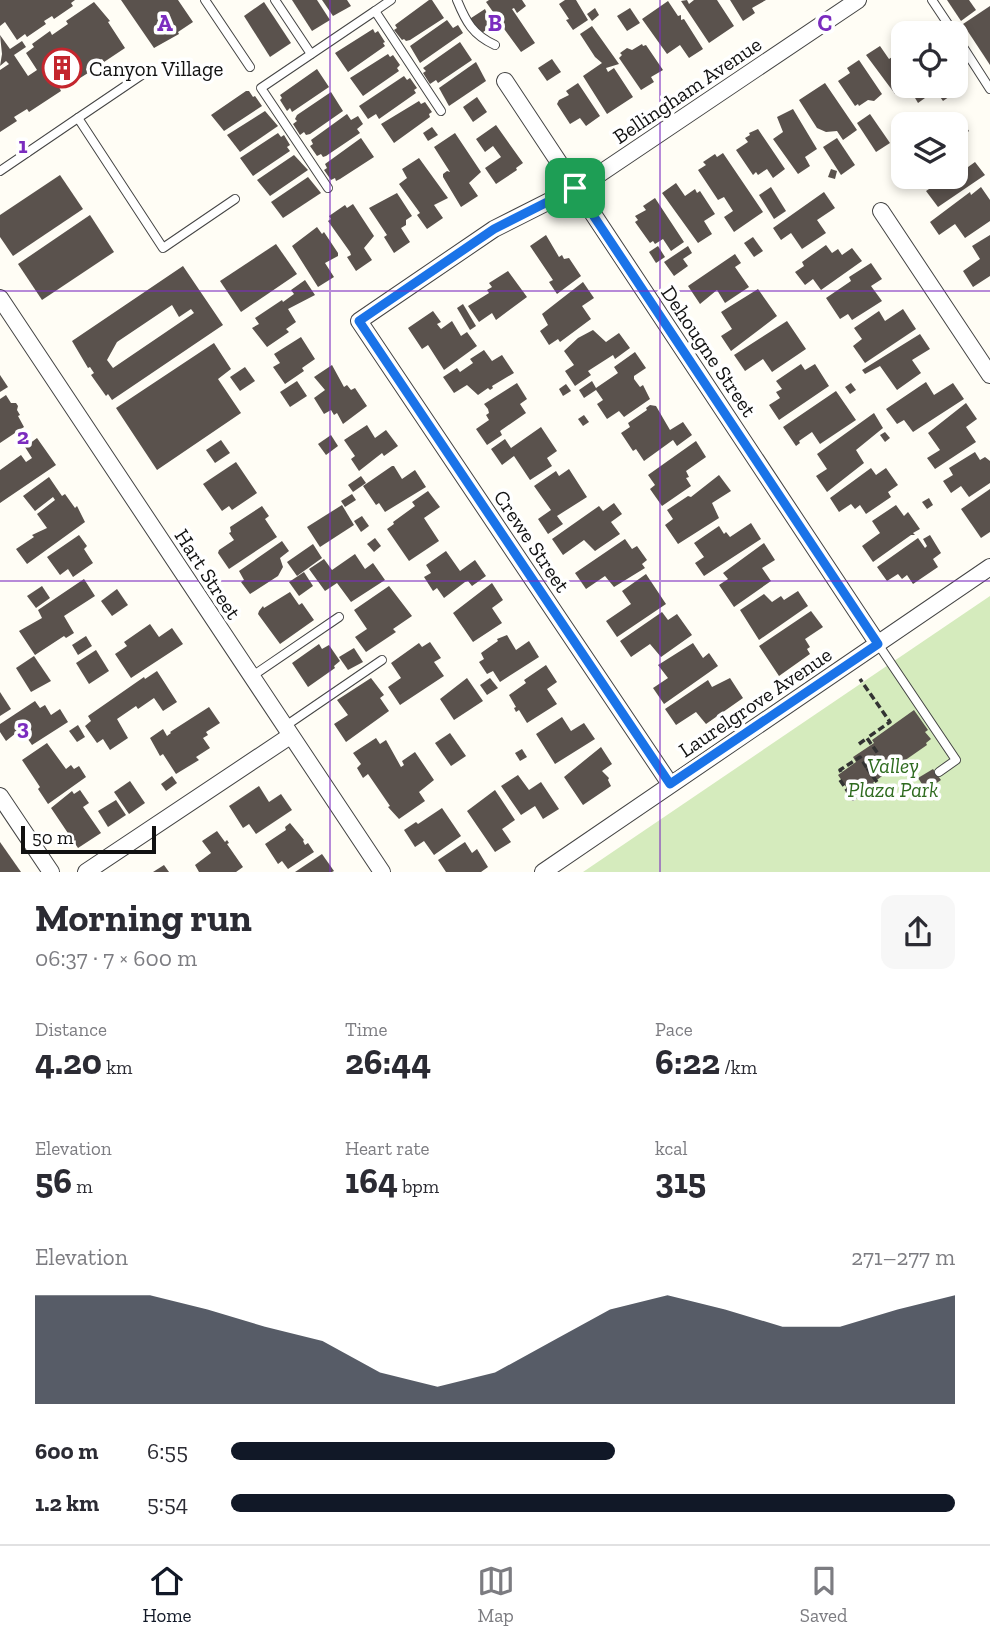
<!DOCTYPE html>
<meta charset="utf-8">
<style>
:root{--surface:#fff;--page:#f7f7f7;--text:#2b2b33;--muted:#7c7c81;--line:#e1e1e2;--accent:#111827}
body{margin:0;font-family:"Zilla Slab",serif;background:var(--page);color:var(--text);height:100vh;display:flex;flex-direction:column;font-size:26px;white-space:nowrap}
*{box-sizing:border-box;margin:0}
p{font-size:23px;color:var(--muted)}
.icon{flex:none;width:38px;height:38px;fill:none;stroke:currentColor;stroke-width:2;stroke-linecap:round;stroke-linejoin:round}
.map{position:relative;height:872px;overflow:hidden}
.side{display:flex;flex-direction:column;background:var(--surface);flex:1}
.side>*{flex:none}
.controls{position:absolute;left:891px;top:21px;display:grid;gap:14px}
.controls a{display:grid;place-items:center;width:77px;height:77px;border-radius:14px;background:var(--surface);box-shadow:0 4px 10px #0003;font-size:35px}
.scale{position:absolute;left:21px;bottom:18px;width:135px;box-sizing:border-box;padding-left:7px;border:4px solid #111;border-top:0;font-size:19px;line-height:24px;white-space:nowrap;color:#111;-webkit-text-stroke:5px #fff;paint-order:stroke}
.pin{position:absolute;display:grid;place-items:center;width:60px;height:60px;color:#fff;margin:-30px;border-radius:14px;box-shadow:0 4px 10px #0006}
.round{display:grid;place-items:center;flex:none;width:74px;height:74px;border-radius:14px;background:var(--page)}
.headline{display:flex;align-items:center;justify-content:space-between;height:119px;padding:0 35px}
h1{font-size:38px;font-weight:700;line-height:52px}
.stats{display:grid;grid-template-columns:repeat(3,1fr);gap:10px;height:119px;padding:7px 35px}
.stats div{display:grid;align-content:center}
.stats b{font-size:35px;font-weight:700}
.stats small{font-size:19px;font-weight:400}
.stats p{font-size:19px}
.chart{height:196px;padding:14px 35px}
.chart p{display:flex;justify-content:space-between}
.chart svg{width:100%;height:126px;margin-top:7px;fill:var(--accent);opacity:.7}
ul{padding:0 35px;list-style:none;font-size:23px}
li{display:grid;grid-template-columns:112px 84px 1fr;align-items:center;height:52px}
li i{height:18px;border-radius:9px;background:var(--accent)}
.menu{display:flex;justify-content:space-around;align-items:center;height:98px;border-top:2px solid var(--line);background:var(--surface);font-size:19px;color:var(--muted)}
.menu a{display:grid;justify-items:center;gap:4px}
.menu .current{color:var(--accent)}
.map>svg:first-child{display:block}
.green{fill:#d5ebbd}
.building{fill:#5a524d;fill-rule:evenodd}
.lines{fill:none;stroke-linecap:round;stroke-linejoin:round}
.lane-casing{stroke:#444;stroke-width:10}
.street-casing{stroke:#444;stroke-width:18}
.path{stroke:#333;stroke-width:3.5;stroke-dasharray:7 3.5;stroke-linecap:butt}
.lane{stroke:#fff;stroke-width:8}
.street{stroke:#fff;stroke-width:16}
.route-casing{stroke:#fff;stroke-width:14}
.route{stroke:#1a73e8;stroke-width:9}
.grid{fill:none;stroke:#7b2cbf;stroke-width:2;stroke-opacity:0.55}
.labels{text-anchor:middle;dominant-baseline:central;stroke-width:7;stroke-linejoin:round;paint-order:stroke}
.poi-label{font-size:21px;fill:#111;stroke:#fff;text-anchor:start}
.street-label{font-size:21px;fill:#111;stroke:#fff}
.park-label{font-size:21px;font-style:italic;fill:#2f6b1f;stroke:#fff}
.grid-label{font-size:23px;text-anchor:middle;font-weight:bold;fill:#7b2cbf;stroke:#fff;stroke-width:7;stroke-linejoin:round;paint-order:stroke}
</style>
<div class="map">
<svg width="990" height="872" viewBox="0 0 990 872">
<rect width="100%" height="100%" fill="#fffdf5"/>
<path class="green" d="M990,596V872H583Z"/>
<g class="building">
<path d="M0,0H75L71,3L73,6L54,19L52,16L44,21L46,24L27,37L25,34L17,40L5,22L0,26Z"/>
<path d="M121,0H178L193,22L178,32L179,34L154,48Z"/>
<path d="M292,0H317L330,20L312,31Z"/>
<path d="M322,0H347L351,6L333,16Z"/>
<path d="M429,0H432L444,18L410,40L406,41L404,39L402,40L394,30L397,28L395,25Z"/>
<path d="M489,0H522L526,6L517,13L514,8L512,9L535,43L521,52L499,22L497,23L495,20L498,19L486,2Z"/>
<path d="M565,0H576L588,20L573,30L566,20L569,19L559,4Z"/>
<path d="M687,0L689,4L694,0H717L734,26L709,43L681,1Z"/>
<path d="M730,0H766L752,8L755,13L743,21Z"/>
<path d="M947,0H969L976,10L961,21Z"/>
<path d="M668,1L678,16L681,15V20L684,19L703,49L689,58L680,45L667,54L642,19Z"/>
<path d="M94,2L110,21L108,22L125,48L104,62L102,59L86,69L88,73L69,85L67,82L59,87L61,91L29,112L27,109L14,117L17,121L0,132V70L9,64L6,61L0,66L2,54L0,35L10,49L22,41L26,47L14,55L28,76L37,70L26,53L34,47L32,44L50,31L52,35L68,24L66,21Z"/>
<path d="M264,2L291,43L270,57L244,16Z"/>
<path d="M990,6V65L963,24Z"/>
<path d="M595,8L599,15L592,21L587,14Z"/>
<path d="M630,8L640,23L627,31L617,16Z"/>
<path d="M485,9L488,16L495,23L478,36L468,20Z"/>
<path d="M447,20L453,28L458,25L463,33L420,63L410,46Z"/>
<path d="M914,24L920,32L930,26L935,33H903V39L899,34Z"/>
<path d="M592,26L619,64L606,68L608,72L614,68L633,97L607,114L583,76L602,63L595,57L580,34Z"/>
<path d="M373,29L375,33L378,31L385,42L383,43L385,46L348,72L335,53Z"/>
<path d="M460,42L472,60L438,83L436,80L430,84L423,73L426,71L423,68Z"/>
<path d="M642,44L643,46L646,45L663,70L651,77L654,82L641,90L619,58L622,55L620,53L627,48L632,50Z"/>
<path d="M880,46L889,59L903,50V86H908L895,94L866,55Z"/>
<path d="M388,54L390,57L393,55L400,65L397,68L399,71L363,96L350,78Z"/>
<path d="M552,59L561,72L547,81L538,68Z"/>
<path d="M859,60L882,94L874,101L868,100L859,106L858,104L855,106L838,81L850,73L847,68Z"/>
<path d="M476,62L486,81L449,106L439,88Z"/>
<path d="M317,69L329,87L295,110L292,112L290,108L287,111L280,100L282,98L280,95Z"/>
<path d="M404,76L407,80L410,78L417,88L414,90L416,93L379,119L376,114L368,119L359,106Z"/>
<path d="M578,83L600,116L586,126L580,118L570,124L557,104L559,100L569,95L566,91Z"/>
<path d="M825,83L857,130L843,140L837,131L826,132L817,128L799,100Z"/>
<path d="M908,86H927L932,93L918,103Z"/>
<path d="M932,86H951L956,92L943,101Z"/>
<path d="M246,91H249L253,97L255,96L262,106L224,131L211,115Z"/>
<path d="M331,92L343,111L310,134L306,135L304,132L300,135L293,124L297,121L295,119L297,115Z"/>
<path d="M477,97L487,112L473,122L463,107Z"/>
<path d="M419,101L421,104L425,102L432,112L429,114L430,117L394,143L381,124Z"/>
<path d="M793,109L817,149L805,157L810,166L798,174L773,139L783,132L777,117Z"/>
<path d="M265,111L278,126L240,152L227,135Z"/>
<path d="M347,114L351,120L358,116L363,124L357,129L360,133L326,156L323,157L321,154L317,156L310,146L313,144L311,140Z"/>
<path d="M870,114L890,143L876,152L857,123Z"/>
<path d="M964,124L969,131L963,136L958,129Z"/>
<path d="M496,125L523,163L516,168L517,170L496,184L485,168L501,157L493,146L485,152L476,139Z"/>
<path d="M432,127L438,135L428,141L423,133Z"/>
<path d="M758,129L785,169L773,178L767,169L758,175L756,172L753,175L736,150L748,142L745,138L750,135L749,133Z"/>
<path d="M278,133L281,137L284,135L290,145L287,147L290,151L253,176L240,158Z"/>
<path d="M455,133L481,172L469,183L478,196L461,207L443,177V174L447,171L450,172L434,147Z"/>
<path d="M956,133L962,143L956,148Z"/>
<path d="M361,138L374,157L340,179L336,181L335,178L331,180L324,170L327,168L325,164Z"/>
<path d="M837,138L855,165L841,175L823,147Z"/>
<path d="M723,153L763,212L734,232L724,217L733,211L724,197L718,200L698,170L706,165L703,162L715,154L717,157Z"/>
<path d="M294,155L308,170L270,196L257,180Z"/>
<path d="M961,156L968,167L975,162L985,175L938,207L926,191L935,185L929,177H956V159Z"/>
<path d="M419,158L448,198L434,205L443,218L427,229L417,215L420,213L399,184L407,178L402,169Z"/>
<path d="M831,169L837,171L835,179L828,177Z"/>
<path d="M60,175L83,209L13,256L0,237V215Z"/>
<path d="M308,177L321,193L283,218L271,202Z"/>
<path d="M676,183L685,196L695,189L697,193L700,191L715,214L704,221L712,234L698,243L662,193Z"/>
<path d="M771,187L786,211L774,219L759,195Z"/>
<path d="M981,187L990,200V221L965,238L955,224L939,235L930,222L970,192L971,195Z"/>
<path d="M824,192L835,208L817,220L826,233L802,249L791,233L781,240L773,228Z"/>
<path d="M397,193L412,216L406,220V225L401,228L410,242L394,253L384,237L387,235L369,208Z"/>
<path d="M655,198L684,242L671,251L663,239L655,244L653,241L650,243L635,222L638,220L635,216L646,210L643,206Z"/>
<path d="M353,204L374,236L364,248L372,260L356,271L347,257L351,255L350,252L328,221L331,219L329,216L345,205L347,208Z"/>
<path d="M90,215L114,252L42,300L18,264Z"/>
<path d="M317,227L322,234L324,232L338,253V256L325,263L334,277L318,287L292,246Z"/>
<path d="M546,235L559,257L562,255L564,259L569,258L581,276L557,294L549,282L553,280L530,246Z"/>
<path d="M990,235V276L973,287L963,271L980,259L972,246Z"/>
<path d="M753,237L763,251L754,257L744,243Z"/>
<path d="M276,244L297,274L241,312L220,281Z"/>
<path d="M826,245L832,253L838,249L842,255L852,248L862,261L821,290L813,279L805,285L795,272L804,266L802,262Z"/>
<path d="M658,246L665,257L656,263L649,252Z"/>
<path d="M688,246L692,253L683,259L688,266L674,276L664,262Z"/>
<path d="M735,254L741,263L735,267L749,287L725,303L717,290L700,304L688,286Z"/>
<path d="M871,263L882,279L871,286L882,301L852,320L848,314L840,319L826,298L851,281L849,277Z"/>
<path d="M183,266L223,325L112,400L108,394L106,396L91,375L94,373L90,367L88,368L72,341ZM172,305L179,317L191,309L194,313L113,368L107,360L117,342Z"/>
<path d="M508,271L527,297L496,320L492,313L479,322L468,306L489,293L487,290L492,287L489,283Z"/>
<path d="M305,280L315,295L288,309L296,322L286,329L289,332L267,347L252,328L259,324L255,318L282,300L283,302L294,294L291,290Z"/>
<path d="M583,282L594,298L582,306L591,319L560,342L558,339L549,345L540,331L548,325L542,314Z"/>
<path d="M758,289L777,316L731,351L721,336L732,329L721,312Z"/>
<path d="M463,304L476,326L470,330L457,308Z"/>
<path d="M903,309L916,329L865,363L853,346L862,339L854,328L879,311L885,321Z"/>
<path d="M433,311L441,322L437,324L441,329L452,321L461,336L467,332L477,346L444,370L428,345L422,349L408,328Z"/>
<path d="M787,321L806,349L772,372L763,359L745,371L734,355Z"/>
<path d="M593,330L606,342L619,333L630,348L615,359L613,355L588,371L591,375L575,386L565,371L574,365L564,351L578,338Z"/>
<path d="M920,334L930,349L912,360L921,373L897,390L880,366L865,374L862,370Z"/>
<path d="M301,337L315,359L302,368L304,371L285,384L273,367L280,363L274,354Z"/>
<path d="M214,343L231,369L218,379L241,413L157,470L116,408Z"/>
<path d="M484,350L492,361L502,355L514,373L492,386L493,388L490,390L488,388L478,395L467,385L454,393L443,377L457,368L460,372L473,363L470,359Z"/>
<path d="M635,352L646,368L634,376V379L640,387L643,385L650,399L624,417L619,411L607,419L597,404L603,400L596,390L584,398L579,390L592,381L596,388L618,373L614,367Z"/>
<path d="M801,364L805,370L815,364L829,386L779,420L769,405L780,398L776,392L782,389L776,381Z"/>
<path d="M332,365L344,387L347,385L351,390L355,388L367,406L343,424L337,413L334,415L331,410L324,414L314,398L325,390L314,377Z"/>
<path d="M245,367L255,381L240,391L230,377Z"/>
<path d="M0,375L8,387L0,392Z"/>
<path d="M297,381L307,396L290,407L280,392Z"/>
<path d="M926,382L934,395L953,383L964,399L913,432L904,420L897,424L886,409Z"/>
<path d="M517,383L527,399L520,404L526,413L500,431L502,435L487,445L476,429L489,420L486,415L489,413L488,409L484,404Z"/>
<path d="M851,383L856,390L850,394L845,387Z"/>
<path d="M566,384L571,391L563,396L559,389Z"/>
<path d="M836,391L856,420L820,444L812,432L799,441L800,443L796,446L783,427Z"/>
<path d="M6,395L11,403H16L18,406L17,410L20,415L18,416L24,427L0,443V399Z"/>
<path d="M966,403L977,419L966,427L976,442L935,469L927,458L940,450L928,433Z"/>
<path d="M650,405L656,406L670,430L683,422L692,435L677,446L673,440L644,461L636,449L633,451L621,433L630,427L628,423L647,410L646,408Z"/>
<path d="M874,413L883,428L856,450L864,463L827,492L816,476L827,469L817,454Z"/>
<path d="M584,415L589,422L583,426L578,419Z"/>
<path d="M367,425L375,438L386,430L398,446L384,456L382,453L359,471L351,459L355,456L344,440Z"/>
<path d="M541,427L557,451L547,458L552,466L530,480L514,456L502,465L491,449L505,439L511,448Z"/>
<path d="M885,432L890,438L885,442L880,435Z"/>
<path d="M331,435L338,446L326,455L318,444Z"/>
<path d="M37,438L56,465L0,503V470L21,455L26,462L32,458L25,447Z"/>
<path d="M221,440L230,453L215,463L206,450Z"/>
<path d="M696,441L706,457L686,471L689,477L686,478L691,486L662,506L650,489L655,485L648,475Z"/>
<path d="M975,452L980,460L985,457L990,461V483L969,497L961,486L951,493L943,481L953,475L949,468Z"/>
<path d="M236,462L257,493L232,510L229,506L222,511L203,484Z"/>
<path d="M392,466H394L402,479L415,470L426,487L385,512L379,503L376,505L363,486Z"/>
<path d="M871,468L876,475L886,468L898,485L888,492L891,497L866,514L860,505L855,509L851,504L839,512L830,498Z"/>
<path d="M569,469L587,497L557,516L563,524L548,534L538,519L551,510L534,486L556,471L559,476Z"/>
<path d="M719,475L731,491L712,503L719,518L678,544L665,525L673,519L667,510L688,496L691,497Z"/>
<path d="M361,476L366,483L353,492L348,485Z"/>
<path d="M49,477L62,496L65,494L75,508L77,506L85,522L27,564L16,549L34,537L32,535L47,528L37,514L55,500L53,497L35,511L23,496Z"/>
<path d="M990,489V532L981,538L961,509Z"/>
<path d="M428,491L440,507L424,518L439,541L409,561L387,529L394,524L393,522L415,506L412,502Z"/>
<path d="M352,494L356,500L345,507L341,501Z"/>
<path d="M929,498L933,505L927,509L922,502Z"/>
<path d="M614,503L622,514L611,522L620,534L595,551L584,540L563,555L552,539L599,506L603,511Z"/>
<path d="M342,505L354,525L320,547L307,527Z"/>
<path d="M896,505L904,516L908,512L920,529L913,533L915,535H911L873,562L862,546L880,533L872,521Z"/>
<path d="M262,506L269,516L265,519L277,537L229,569L218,553L219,550L234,540L229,533L231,532L230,527Z"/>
<path d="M362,516L369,526L361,532L354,521Z"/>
<path d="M751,523L761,539L704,576L695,563L704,557L694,543L719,526L724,534L726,532L730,537Z"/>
<path d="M79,535L87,546L84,549L93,563L73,577L68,569L60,575L47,557Z"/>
<path d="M930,535L941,553L933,559L938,567L913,584L907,575L902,579L898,574L887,581L877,567L918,538L925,548L927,546L923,539Z"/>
<path d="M375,538L381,546L374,552L367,544Z"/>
<path d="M625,539L632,549L637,546L647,560L642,564L645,568L614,587L605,576L586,589L575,573Z"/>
<path d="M282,541L289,551L280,558L283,567L278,576L250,594L241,582L244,580L239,571Z"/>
<path d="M764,543L775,560L762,568L771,581L734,607L719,585L728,579L723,573Z"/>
<path d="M313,544L322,558L297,576L287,562Z"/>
<path d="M446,551L460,571L475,560L486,576L472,586L468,581L465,582L444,598L437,588L433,591L424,577L431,573L426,565Z"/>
<path d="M355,554L365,569L373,563L385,580L351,602L337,583L325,591L309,569L324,559L332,570Z"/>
<path d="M304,572L313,586L299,596L289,582Z"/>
<path d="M646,574L666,604L617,637L606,621L631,604L622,591Z"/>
<path d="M84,579L95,596L64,616L74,633L66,638L64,636L35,655L19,631L42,618L38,610Z"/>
<path d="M492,583L503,600L492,608L502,623L473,642L453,613Z"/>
<path d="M42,586L50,598L36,608L27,596Z"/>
<path d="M389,586L412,616L393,629L396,632L366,652L355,637L367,629L354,610Z"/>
<path d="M117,589L128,605L112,616L101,601Z"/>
<path d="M798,591L808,606L759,640L740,610L764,594L772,602L781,596L784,600Z"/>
<path d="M290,592L299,605L302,603L314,620L280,644L258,614L259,611L263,606L264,608Z"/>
<path d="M811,611L823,627L805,639L810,647L807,649L810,654L779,676L759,646Z"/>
<path d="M662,612L668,620L677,614L692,635L661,657L650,644L631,657L620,641Z"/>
<path d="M150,624L159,637L172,628L183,644L131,678L115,654L127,646L124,642Z"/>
<path d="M507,635L516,650L529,641L539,657L500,682L493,671L487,674L479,662L484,659L481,653L498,641L497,639Z"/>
<path d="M86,636L92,646L78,655L72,645Z"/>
<path d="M430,642L441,658L434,662L444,676L400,705L388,687L401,678L391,663L419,643L422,647Z"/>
<path d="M693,643L703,658L709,653L718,666L664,704L653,688L668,678L658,665Z"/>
<path d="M319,644L322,649L329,645L340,661L334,666L335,668L308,687L292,663Z"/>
<path d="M354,648L363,662L348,670L339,657Z"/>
<path d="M96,650L109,671L89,684L76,663Z"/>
<path d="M34,656L51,681L31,692L16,668Z"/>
<path d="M546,665L557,682L547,689L557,704L527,723L519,710L516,712L514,708L516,707L509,695L526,683L524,680Z"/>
<path d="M157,671L177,702L163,711L154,698L138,709L136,706L117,719L128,738L110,750L103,739L97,743L85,726L91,721L88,716L144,677L145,679Z"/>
<path d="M371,678L384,695L380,698L389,711L346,742L334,724L348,715L337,700Z"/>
<path d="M467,678L483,701L454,720L440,699Z"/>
<path d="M490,678L498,688L487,695L480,685Z"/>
<path d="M730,678L743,698L706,724L696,712L676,725L665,709L708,680L712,687Z"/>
<path d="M0,692L11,709L0,716Z"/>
<path d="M35,701L40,708L45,705L51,715L60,709L68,722L32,745L21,729L6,741L0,732V724Z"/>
<path d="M209,707L220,723L206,732L208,735L203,738L210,748L196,757L199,760L176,774L163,754L160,756L150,738L163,729L167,736L171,733L170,732Z"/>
<path d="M914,710L928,730L925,732L931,739L926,743L927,745L904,761L908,766L896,774L892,769L853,797L838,775L856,762L853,757L874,743L872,740Z"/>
<path d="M562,717L571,731L584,723L595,739L555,764L536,734Z"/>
<path d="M78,725L85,737L77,742L69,731Z"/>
<path d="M450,733L466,756L451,766L435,743Z"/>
<path d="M376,738L380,744L386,740L401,767L404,765L402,761L415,752L434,780L419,792L425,801L399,819L388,807L390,806L368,774L363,778L357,768L361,764L353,753Z"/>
<path d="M47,743L66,769L71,765L74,769L79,766L86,777L48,804L38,789L40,787L22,760Z"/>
<path d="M601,747L612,764L602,771L609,778L608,780L611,786L583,805L564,777Z"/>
<path d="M522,749L527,757L520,761L515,753Z"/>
<path d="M933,769L941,780L926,790L918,778Z"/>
<path d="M518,775L529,790L541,782L559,809L543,819L535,806L521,815L501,786Z"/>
<path d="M172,776L177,783L166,791L161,784Z"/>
<path d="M130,781L145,803L129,814L114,792Z"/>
<path d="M259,786L269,802L281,794L292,810L256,834L249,824L243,828L229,806Z"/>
<path d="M80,790L89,803L83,807L101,833L78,848L51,808L72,791L74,794Z"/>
<path d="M495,790L515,820L502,829L511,842L495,852L467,811Z"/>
<path d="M116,800L126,815L108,827L98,811Z"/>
<path d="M442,808L461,836L434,855L424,841L415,847L404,830L416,822L418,824Z"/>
<path d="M290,823L304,840L303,841L305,845L308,843L314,852L288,869L282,861L278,864L265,844L286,830L285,827Z"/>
<path d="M217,831L225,842L227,840L229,843L227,844L243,867L236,872H199L195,865L211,853L202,841Z"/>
<path d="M0,842L21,872H0Z"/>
<path d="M465,842L472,853L477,849L488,867L481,872H446L438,860Z"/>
<path d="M322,854L334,871L332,872H295Z"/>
<path d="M164,865L169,872H153Z"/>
</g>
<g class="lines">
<defs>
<g id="lane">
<path d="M205,0L250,67"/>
<path d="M275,0L311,54"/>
<path d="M457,0C466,22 473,35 495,45"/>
<path d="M932,0L954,33"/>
<path d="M375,11L391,0"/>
<path d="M956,36L990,89"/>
<path d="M78,118L149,70"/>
<path d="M0,171L78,118L163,248L235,199"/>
<path d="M328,188L261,88L375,11L441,111"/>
<path d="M878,644L956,760L939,772"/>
<path d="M251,677L339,617"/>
<path d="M284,727L382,660"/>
</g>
<g id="street">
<path d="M505,81L878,644"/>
<path d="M881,211L990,375"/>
<path d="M0,298L382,872"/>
<path d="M670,784L359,321L494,229L589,181L858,0"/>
<path d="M0,796L51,872"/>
<path d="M86,872L290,736"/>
<path d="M543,872L990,567"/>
</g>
</defs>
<use href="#lane" class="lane-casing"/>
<use href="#street" class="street-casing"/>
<g class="path">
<path d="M859,744L867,738"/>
<path d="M841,772L840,770L860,757L867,768L881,758L867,738L890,722L860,679"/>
<path d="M840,780L853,799L877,782L867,768"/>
</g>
<use href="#lane" class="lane"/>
<use href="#street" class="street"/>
</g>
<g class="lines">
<defs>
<path id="route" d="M575,188L878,644L670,784L359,321L494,229Z"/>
</defs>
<use href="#route" class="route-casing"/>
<use href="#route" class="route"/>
</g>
<path class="grid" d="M330,0V872M660,0V872M0,291H990M0,581H990"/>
<defs>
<symbol id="building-ring" viewBox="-11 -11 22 22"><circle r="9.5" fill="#fff" stroke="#c4262e" stroke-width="1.5"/><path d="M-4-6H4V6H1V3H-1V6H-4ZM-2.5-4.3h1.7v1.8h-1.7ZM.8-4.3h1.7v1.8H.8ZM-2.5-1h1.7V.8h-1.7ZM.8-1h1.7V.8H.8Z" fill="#c4262e"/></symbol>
</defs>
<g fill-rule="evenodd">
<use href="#building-ring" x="40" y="46" width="44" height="44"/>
</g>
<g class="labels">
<g class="poi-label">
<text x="89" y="68">Canyon Village</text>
</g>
<g class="street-label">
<text transform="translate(687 90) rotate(-34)">Bellingham Avenue</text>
<text transform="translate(709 351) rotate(56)">Dehougne Street</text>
<text transform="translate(532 541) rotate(56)">Crewe Street</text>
<text transform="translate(208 574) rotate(57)">Hart Street</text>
<text transform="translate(755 702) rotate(-34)">Laurelgrove Avenue</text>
</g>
<g class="park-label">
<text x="893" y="765">Valley<tspan x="893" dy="24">Plaza Park</tspan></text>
</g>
</g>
<g class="grid-label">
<text x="165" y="31">A</text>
<text x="495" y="31">B</text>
<text x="825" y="31">C</text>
<text x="23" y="153">1</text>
<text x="23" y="444">2</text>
<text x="23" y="735">3</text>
</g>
</svg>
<div class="controls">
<a><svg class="icon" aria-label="locate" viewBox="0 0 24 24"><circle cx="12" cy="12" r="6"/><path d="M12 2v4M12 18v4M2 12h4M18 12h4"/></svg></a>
<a><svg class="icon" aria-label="layers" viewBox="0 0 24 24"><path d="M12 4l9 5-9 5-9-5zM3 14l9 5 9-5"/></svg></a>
</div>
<div class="scale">50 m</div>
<div class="pin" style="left:575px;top:188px;background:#1e9e55"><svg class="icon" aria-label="arrive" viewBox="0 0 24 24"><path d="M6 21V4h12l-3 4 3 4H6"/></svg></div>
</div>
<section class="side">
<div class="headline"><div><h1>Morning run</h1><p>06:37 · 7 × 600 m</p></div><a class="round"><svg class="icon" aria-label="share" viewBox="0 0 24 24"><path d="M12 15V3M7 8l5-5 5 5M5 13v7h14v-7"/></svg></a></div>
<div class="stats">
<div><p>Distance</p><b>4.20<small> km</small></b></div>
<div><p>Time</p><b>26:44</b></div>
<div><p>Pace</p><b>6:22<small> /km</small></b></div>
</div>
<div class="stats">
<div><p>Elevation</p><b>56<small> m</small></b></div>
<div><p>Heart rate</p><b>164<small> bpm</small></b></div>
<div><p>kcal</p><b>315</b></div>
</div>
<div class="chart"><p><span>Elevation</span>271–277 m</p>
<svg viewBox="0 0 160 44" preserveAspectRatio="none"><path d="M0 44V6L10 6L20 6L30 11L40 17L50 22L60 33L70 38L80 33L90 22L100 11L110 6L120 11L130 17L140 17L150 11L160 6V44z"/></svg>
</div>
<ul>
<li><b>600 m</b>6:55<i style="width:53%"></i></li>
<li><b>1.2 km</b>5:54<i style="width:100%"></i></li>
</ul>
</section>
<nav class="menu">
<a class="current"><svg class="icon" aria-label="home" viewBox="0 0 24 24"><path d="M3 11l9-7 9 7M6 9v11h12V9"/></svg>Home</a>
<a><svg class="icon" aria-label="map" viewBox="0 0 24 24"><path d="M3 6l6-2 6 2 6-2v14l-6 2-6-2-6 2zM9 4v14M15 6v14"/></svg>Map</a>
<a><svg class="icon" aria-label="saved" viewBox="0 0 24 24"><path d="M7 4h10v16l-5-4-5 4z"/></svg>Saved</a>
</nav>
